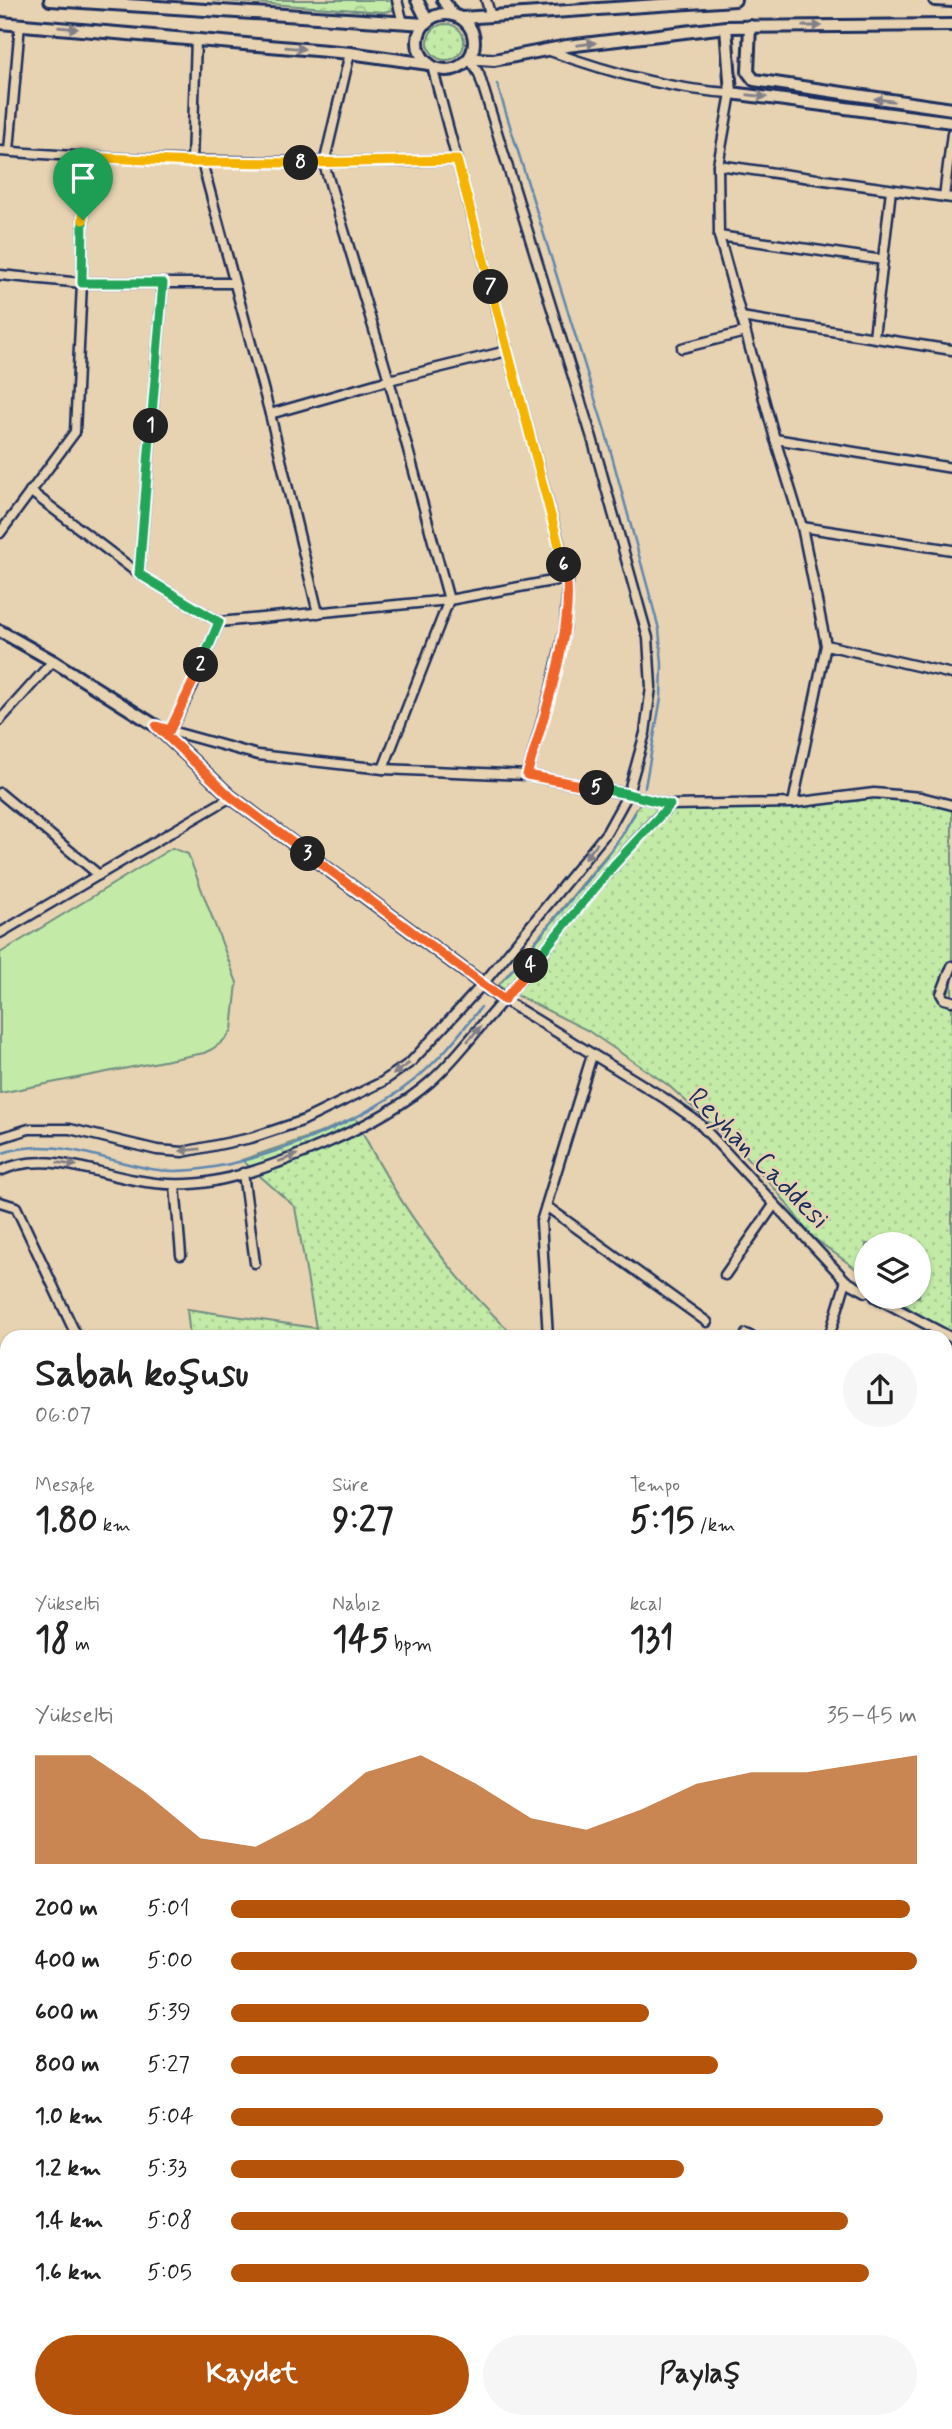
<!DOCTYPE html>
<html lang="tr">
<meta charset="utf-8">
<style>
:root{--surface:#fff;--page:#f6f6f6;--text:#222;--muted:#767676;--accent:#b45309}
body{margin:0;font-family:Mynerve,sans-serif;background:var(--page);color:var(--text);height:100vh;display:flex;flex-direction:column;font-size:26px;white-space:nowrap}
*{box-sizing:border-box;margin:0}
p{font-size:23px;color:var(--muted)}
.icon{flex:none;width:38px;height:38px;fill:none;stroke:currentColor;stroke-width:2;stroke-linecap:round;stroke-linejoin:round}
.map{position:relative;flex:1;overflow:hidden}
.details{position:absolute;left:0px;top:1330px;width:952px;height:1099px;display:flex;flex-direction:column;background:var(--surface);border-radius:21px 21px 0 0;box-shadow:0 2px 5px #0004}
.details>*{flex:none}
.tools{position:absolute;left:854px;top:1232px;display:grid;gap:14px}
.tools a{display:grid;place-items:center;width:77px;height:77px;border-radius:50%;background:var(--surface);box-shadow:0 2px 5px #0004;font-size:35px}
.pin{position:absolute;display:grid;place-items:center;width:60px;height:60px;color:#fff;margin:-72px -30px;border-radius:50% 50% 50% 0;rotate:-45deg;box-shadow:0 0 7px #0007}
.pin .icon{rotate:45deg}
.km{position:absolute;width:35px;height:35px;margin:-18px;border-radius:50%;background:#222;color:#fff;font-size:19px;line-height:35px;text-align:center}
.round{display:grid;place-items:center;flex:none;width:74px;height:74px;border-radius:37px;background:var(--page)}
.overview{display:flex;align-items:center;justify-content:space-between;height:119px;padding:0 35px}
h1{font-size:38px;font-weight:800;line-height:52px}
.stats{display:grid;grid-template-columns:repeat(3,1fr);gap:10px;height:119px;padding:7px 35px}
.stats div{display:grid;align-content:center}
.stats b{font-size:35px;font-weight:800}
.stats small{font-size:19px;font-weight:400}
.stats p{font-size:19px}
.chart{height:196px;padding:14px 35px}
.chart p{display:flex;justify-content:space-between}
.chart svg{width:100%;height:126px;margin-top:7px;fill:var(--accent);opacity:.7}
.cta{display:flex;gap:14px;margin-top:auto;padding:14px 35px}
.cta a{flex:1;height:80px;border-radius:42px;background:var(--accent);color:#fff;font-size:28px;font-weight:800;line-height:80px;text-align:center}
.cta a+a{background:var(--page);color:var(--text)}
ul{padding:0 35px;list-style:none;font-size:23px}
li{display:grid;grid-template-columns:112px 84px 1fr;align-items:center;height:52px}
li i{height:18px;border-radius:9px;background:var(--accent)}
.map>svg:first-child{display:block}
.grass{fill:url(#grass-dots);stroke:#6f8d82;stroke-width:2}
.forest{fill:url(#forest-crowns);stroke:#6f8d82;stroke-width:2}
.pitch{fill:#c3eba7;stroke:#6f8d82;stroke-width:2}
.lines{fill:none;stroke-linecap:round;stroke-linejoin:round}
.stream{stroke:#5e88b1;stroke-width:2.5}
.street-casing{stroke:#1b2f5e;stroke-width:13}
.secondary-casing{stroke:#1b2f5e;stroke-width:16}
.street{stroke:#e7d2b1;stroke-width:8}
.secondary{stroke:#e7d2b1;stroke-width:10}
.oneway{fill:#818088}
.split-1-casing{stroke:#fff;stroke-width:14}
.split-2-casing{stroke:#fff;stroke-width:14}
.split-3-casing{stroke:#fff;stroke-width:14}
.split-4-casing{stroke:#fff;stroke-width:14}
.split-5-casing{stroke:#fff;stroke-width:14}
.split-6-casing{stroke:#fff;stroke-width:14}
.split-7-casing{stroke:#fff;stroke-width:14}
.split-8-casing{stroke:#fff;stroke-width:14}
.split-9-casing{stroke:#fff;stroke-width:14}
.split-1{stroke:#22a559;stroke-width:9}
.split-2{stroke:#22a559;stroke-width:9}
.split-3{stroke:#f0652b;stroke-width:9}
.split-4{stroke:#f0652b;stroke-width:9}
.split-5{stroke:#22a559;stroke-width:9}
.split-6{stroke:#f0652b;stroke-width:9}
.split-7{stroke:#f5b400;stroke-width:9}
.split-8{stroke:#f5b400;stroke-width:9}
.split-9{stroke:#f5b400;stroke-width:9}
.labels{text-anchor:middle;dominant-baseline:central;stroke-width:5;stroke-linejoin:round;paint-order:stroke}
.street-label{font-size:28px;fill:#1b2f5e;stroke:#e7d2b1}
</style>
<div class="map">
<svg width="952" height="2429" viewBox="0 0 952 2429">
<defs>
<pattern id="grass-dots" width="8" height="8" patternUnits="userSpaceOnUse" patternTransform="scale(1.75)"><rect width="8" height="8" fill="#c3eba7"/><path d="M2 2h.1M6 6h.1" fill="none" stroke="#a7ca92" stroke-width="1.8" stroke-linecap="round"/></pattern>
<pattern id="forest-crowns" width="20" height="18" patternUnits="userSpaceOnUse" patternTransform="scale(1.75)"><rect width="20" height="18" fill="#c3eba7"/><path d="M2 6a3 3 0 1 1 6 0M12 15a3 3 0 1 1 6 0" fill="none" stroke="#a7ca92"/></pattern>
</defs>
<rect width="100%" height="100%" fill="#e7d2b1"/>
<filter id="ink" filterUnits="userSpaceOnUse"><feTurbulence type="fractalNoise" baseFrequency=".0143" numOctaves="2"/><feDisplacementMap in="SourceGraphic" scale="14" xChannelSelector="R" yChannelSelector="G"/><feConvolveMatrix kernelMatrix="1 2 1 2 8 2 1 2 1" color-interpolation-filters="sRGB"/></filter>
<g filter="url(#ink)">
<g class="grass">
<circle cx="446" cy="42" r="18"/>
<path d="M865,792L952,802V1339L894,1297H919V1244H866V1276L811,1236L777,1191L738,1148L668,1085L587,1030L498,986L622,836L641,801L667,808L693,809Z"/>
<path d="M355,1117C395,1201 448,1274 516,1337H190L187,1309L316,1328L295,1207L242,1160L320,1133Z"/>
<path d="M952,1591V2429H0V1609L3,1595L7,1593V2422H945V1595Z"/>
</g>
<path class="forest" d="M213,0H391L393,10L384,12Z"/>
<path class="pitch" d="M172,848L188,854L237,983L232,1030C225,1041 216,1048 204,1053L0,1093V953Z"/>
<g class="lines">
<g class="stream">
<path d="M497,84L606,434L659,629L662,664L661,698L645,787"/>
<path d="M507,976L610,853L635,813"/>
<path d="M0,1154C52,1135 100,1160 151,1169C222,1182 358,1126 413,1081C440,1060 460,1033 481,1007"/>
</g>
<defs>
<g id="street">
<path d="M397,0L403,23"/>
<path d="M486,0L491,17"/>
<path d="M547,50C605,71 669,90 731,93L718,165L719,236L775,439L802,527L826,645L793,803"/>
<path d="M350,53L324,164L389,380L449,600L383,769"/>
<path d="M432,66L568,578L565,628L551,689L527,775"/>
<path d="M0,151C152,163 304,164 457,160"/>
<path d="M9,151L20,24"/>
<path d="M192,162L196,39"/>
<path d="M202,162L270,414L318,613"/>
<path d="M718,165L952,198"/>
<path d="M944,197L952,133"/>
<path d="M719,236L883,260"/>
<path d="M0,275L82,283H234"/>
<path d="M741,317L952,350"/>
<path d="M874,337L891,190"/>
<path d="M682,348L745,332"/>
<path d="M270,414L389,380L507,351"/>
<path d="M775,439L952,468"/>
<path d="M30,491L139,574L219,622L449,600L568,578"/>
<path d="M802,527L952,550"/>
<path d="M0,533L75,432L82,283L84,157"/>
<path d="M139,574L163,283"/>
<path d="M826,645L952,674"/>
<path d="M0,720L53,661"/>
<path d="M160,728L258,755L383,769L527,775L628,794L670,805L793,803L874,793L921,797L952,805"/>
<path d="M170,731L193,685L219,622"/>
<path d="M0,793L99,875"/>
<path d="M0,933L231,797"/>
<path d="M952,966L941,994L944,999L952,1001"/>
<path d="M504,1000L664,1098L698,1122L846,1281L866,1292"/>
<path d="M0,1138L29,1129H70L157,1150L183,1152L251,1138L302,1121L382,1082L411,1062L482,985L607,832L628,794L645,733L651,687L648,638L592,438L479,74L469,58"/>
<path d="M0,1171C44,1150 90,1172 135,1180C161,1185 188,1186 214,1181C276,1169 382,1124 430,1082C451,1064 468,1041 487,1019C548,949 603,871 670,805"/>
<path d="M243,1173L255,1263"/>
<path d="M175,1185L181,1255"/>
<path d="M0,1202L16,1207L77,1337"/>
<path d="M546,1206L707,1322"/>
<path d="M725,1275L774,1205"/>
<path d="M875,1297L952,1338"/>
<path d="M746,1334L752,1337"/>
<path d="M548,1337L541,1222L592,1055"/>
<path d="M829,1337L846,1281"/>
<path d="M0,1375L7,1371"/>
<path d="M945,1457L952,1460"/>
<path d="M0,1484L7,1480"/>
<path d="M0,1548L7,1545"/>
<path d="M945,2354L952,2349"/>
<path d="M460,2422L462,2429"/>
</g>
<g id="secondary">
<path d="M50,0L425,24"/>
<path d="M417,0L428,22"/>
<path d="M443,0L453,15"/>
<path d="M935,0L952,1"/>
<circle cx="446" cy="42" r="28"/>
<path d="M461,18L735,0"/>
<path d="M0,23L350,53L429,64"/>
<path d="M750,26L748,72L754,80L952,109"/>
<path d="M726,27L731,93L952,122"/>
<path d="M471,56L478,59L494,60L567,46L726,27L952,25"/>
<path d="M0,631L53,661L156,726L231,797L504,1000"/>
<path d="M0,2122L7,2128"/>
<path d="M386,2422L390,2429"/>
</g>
</defs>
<use href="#street" class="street-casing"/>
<use href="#secondary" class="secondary-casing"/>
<use href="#street" class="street"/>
<use href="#secondary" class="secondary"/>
</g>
<defs><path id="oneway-solid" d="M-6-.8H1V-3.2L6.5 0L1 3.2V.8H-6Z" transform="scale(1.75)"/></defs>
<g class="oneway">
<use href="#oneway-solid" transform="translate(812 26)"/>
<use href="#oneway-solid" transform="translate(68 28) rotate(5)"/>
<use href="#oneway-solid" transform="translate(586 44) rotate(-7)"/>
<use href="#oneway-solid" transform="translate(295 48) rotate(5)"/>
<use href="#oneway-solid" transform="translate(757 96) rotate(7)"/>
<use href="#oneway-solid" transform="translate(884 100) rotate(-172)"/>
<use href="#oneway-solid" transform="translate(591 851) rotate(129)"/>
<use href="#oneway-solid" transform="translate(474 1034) rotate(-49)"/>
<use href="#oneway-solid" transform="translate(401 1069) rotate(145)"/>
<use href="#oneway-solid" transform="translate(190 1150) rotate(174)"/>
<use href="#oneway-solid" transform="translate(288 1158) rotate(-21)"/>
<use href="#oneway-solid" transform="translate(67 1164) rotate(9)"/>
</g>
</g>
<g class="lines" filter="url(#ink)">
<defs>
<path id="split-1" d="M83,220L82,283H163L151,426"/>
<path id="split-2" d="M151,426L139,574L219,622L201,665"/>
<path id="split-3" d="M201,665L170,730L156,726L231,797L308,854"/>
<path id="split-4" d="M308,854L504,1000L531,966"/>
<path id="split-5" d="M531,966L614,865L670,805L628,794L597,788"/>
<path id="split-6" d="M564,565C579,618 542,721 527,775L597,788"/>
<path id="split-7" d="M491,287L564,565"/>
<path id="split-8" d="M301,163L457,160L491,287"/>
<path id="split-9" d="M83,220L84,157L192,162L301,163"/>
</defs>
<use href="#split-1" class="split-1-casing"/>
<use href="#split-2" class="split-2-casing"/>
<use href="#split-3" class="split-3-casing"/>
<use href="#split-4" class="split-4-casing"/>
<use href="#split-5" class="split-5-casing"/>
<use href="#split-6" class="split-6-casing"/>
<use href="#split-7" class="split-7-casing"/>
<use href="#split-8" class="split-8-casing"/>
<use href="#split-9" class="split-9-casing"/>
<use href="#split-1" class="split-1"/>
<use href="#split-2" class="split-2"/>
<use href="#split-3" class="split-3"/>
<use href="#split-4" class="split-4"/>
<use href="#split-5" class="split-5"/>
<use href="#split-6" class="split-6"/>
<use href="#split-7" class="split-7"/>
<use href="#split-8" class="split-8"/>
<use href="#split-9" class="split-9"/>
</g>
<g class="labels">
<g class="street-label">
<text transform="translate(758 1159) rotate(45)">Reyhan Caddesi</text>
</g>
</g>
</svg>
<div class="tools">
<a><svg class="icon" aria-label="layers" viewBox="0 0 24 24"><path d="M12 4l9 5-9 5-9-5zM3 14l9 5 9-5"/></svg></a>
</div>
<div class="pin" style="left:83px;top:220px;background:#1e9e55"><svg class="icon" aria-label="arrive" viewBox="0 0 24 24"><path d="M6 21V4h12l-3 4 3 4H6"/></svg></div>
<b class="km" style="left:151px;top:426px">1</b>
<b class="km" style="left:201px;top:665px">2</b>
<b class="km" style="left:308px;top:854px">3</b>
<b class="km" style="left:531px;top:966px">4</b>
<b class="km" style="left:597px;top:788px">5</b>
<b class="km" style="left:564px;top:565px">6</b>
<b class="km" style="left:491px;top:287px">7</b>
<b class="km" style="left:301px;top:163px">8</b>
<section class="details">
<div class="overview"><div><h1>Sabah koşusu</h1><p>06:07</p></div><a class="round"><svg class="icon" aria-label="share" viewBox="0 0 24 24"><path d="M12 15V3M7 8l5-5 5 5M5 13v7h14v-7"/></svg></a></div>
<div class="stats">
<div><p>Mesafe</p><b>1.80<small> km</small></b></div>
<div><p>Süre</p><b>9:27</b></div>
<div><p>Tempo</p><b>5:15<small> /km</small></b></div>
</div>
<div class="stats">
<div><p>Yükselti</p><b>18<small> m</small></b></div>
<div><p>Nabız</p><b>145<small> bpm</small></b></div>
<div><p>kcal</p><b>131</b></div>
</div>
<div class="chart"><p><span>Yükselti</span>35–45 m</p>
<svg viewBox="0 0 160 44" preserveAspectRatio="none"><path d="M0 44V6L10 6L20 19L30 35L40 38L50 28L60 12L70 6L80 16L90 28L100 32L110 25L120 16L130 12L140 12L150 9L160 6V44z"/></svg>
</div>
<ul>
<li><b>200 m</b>5:01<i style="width:99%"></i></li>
<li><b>400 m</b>5:00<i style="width:100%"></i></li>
<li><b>600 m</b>5:39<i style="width:61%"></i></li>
<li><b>800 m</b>5:27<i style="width:71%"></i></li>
<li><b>1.0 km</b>5:04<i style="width:95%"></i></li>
<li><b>1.2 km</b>5:33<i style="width:66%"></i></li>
<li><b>1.4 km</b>5:08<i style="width:90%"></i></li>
<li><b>1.6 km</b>5:05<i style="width:93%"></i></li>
</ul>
<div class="cta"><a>Kaydet</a><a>Paylaş</a></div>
</section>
</div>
